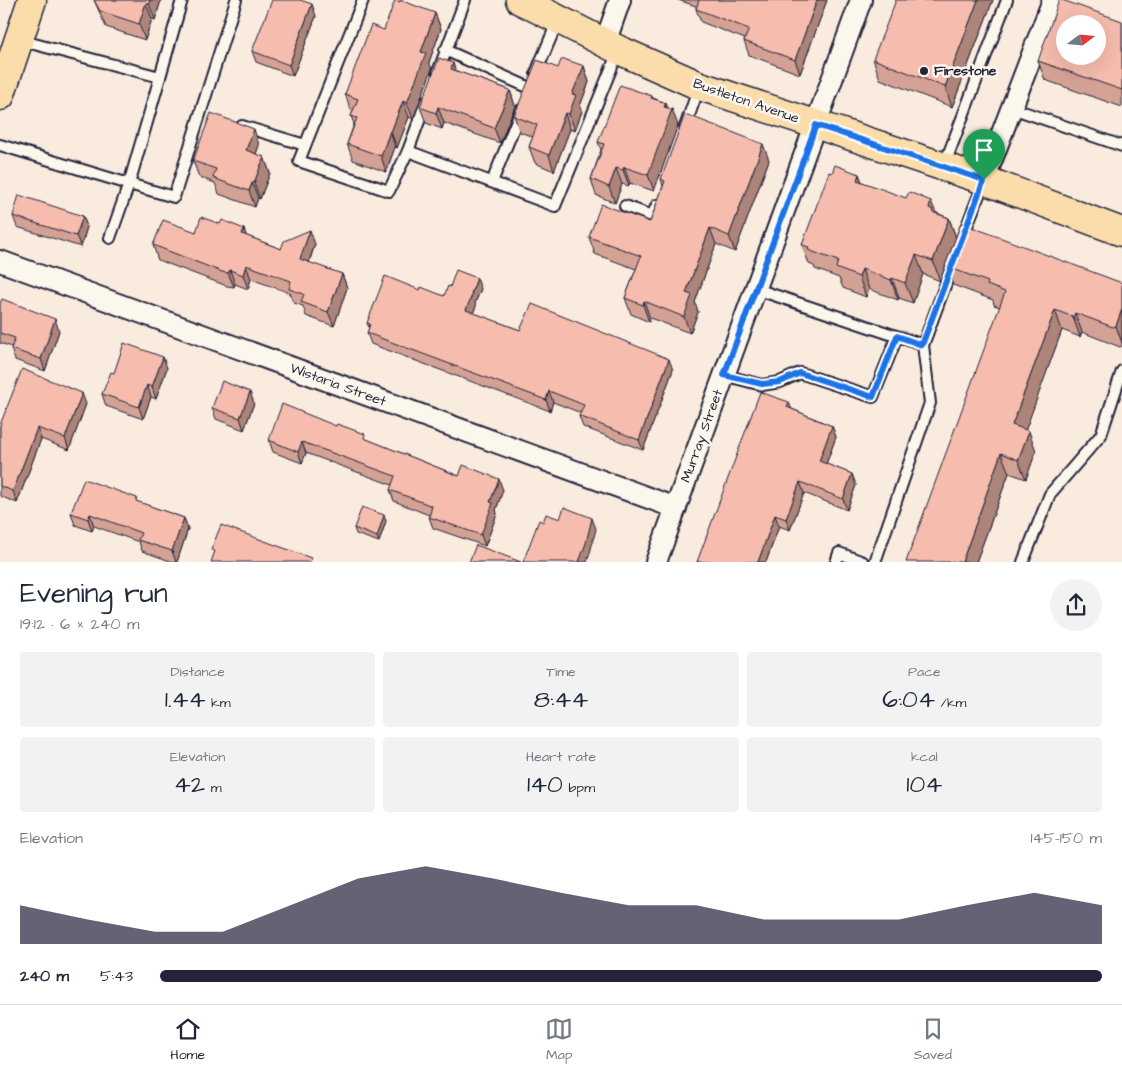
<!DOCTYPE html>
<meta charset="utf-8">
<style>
:root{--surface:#fff;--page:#f2f2f3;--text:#1f2937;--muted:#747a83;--line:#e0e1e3;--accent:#22223b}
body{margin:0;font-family:"Architects Daughter",sans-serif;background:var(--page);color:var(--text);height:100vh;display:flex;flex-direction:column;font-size:19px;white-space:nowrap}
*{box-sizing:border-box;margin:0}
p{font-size:16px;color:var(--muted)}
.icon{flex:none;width:28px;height:28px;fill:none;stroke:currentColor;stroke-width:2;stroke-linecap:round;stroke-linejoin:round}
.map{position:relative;height:562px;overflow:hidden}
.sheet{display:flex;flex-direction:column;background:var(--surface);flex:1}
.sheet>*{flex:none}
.needle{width:32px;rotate:74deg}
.controls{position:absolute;left:1056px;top:15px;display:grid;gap:10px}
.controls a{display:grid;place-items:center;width:50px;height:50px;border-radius:50%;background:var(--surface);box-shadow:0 5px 20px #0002;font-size:25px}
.pin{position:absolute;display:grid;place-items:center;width:42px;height:42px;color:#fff;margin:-51px -21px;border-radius:50% 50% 50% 0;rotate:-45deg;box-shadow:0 0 5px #0007}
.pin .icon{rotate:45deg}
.round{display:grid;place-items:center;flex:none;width:52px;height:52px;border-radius:26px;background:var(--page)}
.overview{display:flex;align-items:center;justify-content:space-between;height:85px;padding:0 20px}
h1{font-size:28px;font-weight:600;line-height:38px}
.metrics{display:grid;grid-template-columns:repeat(3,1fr);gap:8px;height:85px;padding:5px 20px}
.metrics div{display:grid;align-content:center;border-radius:5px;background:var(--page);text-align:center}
.metrics b{font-size:25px;font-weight:600}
.metrics small{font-size:14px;font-weight:400}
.metrics p{font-size:14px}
.chart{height:140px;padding:10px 20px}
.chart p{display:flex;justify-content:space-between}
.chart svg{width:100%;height:90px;margin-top:5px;fill:var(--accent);opacity:.7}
ul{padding:0 20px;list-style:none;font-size:16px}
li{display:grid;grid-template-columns:80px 60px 1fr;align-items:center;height:38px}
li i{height:12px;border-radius:6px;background:var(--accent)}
.tab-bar{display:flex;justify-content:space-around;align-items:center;height:70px;border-top:1px solid var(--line);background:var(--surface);font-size:14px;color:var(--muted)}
.tab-bar a{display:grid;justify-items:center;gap:2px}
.tab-bar .active{color:var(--accent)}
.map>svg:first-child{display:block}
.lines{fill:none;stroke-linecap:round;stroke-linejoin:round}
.service-casing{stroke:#22223b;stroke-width:14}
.minor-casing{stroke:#22223b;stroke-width:24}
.primary-casing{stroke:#22223b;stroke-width:31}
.service{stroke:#fbf7ec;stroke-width:10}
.minor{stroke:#fbf7ec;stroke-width:20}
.primary{stroke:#faddab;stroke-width:28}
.wall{fill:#d4a295;stroke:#22223b}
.shaded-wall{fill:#ac8479;stroke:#22223b}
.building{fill:#f6bcad;stroke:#22223b;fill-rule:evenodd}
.route-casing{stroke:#fff;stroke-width:10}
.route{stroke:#1a73e8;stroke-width:6}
.poi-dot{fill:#22223b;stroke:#fbf7ec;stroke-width:2}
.labels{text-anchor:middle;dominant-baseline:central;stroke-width:5;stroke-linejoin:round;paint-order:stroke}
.poi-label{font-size:14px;font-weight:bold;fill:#22223b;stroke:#fbf7ec;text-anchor:start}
.street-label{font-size:14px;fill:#22223b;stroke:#fbf7ec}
</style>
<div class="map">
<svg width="1122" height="562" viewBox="0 0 1122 562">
<rect width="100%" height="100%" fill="#faebdf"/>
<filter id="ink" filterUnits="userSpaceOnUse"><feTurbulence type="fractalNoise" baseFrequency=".02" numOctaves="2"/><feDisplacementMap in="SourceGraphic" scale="10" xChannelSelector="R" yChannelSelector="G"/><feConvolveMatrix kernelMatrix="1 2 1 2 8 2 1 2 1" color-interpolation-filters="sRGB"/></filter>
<g filter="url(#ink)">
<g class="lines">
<defs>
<g id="service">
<path d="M363,0L299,161L389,191L408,151L426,102"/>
<path d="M445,50L530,88"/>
<path d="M438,72L465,0"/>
<path d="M536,73L558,20"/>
<path d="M160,77L182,0"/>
<path d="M1012,108L1122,146"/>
<path d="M242,126L305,145"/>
<path d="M685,127L699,87"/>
<path d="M0,145L129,184L160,77L19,40"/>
<path d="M408,151L555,206L618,52"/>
<path d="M944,166L1007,0"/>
<path d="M492,182L521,110"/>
<path d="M625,206L652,216L657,205"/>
<path d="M963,236L984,182"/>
<path d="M110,238L129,184L174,197L236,0"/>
<path d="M756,289L923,345L930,403L875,562"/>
<path d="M923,345L953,264"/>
<path d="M724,375L762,385L780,382L800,373L873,397L897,337"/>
<path d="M836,562L839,553L863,562"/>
<path d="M1023,562L1050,494L1101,435L1122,371"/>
</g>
<g id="minor">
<path d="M605,43L620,0"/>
<path d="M984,180L1053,0"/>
<path d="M0,261L676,508"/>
<path d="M656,562L861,0"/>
</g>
<g id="primary">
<path d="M520,0L619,50L700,86L984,180L1122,232"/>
<path d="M0,96L32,0"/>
</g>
</defs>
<use href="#service" class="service-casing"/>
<use href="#minor" class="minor-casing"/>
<use href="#primary" class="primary-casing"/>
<use href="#service" class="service"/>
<use href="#minor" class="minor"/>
<use href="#primary" class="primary"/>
</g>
<g class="wall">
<path d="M94,0H161L155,20L152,19L145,40L106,27Z"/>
<path d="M678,0H827L800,74L749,55L744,41L745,39L701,22L696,9V6Z"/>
<path d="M993,0L952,107L880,79L873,59Z"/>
<path d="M435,13L441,29L429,62L432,69L413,119L409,117L397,148L395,147L386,172L353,160L347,144L354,124L351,116L353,111L351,110L345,94L384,30Z"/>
<path d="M316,16L293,76L256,62L252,51Z"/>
<path d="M1122,21V107L1045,80L1038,61Z"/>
<path d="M584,66L589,82L580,106L582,111L575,130L570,129L554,171L535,163L529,147L533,137L520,132L514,116L558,68Z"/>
<path d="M456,71L510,90L515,106L500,143L444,123L442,129L426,123L420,107Z"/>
<path d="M652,96L653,98L666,103L667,108L678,125L654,191L630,183L629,186L622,184L615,203L596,195L591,179L601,150L598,142Z"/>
<path d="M259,145L256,154L264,157L270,173L260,199L258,198L255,207L219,194L215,183L199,177L193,161Z"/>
<path d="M769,160L735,252L716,244L695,302L698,312L690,333L650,318L649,322L631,314L625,298L636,269L595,254L589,237L650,222L663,186L661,179Z"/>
<path d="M832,173L859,174L862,182L949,218L956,238L940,281L923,274L913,303L899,298L898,300L869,289L866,297L843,288L839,278L815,269L814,266L809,264L802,245Z"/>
<path d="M13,216H83L87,227L81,247L17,227Z"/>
<path d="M220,224L247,236L281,249L315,244L309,263L342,274L347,288L334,326L306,316L303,306L294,303L290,293L251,279L248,289L235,284L234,287L227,286L158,260L153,245Z"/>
<path d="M945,266L1122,283V346L1120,347L1082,332L1080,337L1062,330L1025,430L1036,451L1026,479L1009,473L976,562L1000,307L994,305L993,300L953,285Z"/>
<path d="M450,287L481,289L475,303L476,306L473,313L520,330L673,370L643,450L583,427L579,416L581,413L553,402L550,411L371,344L367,333L369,328L367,323L420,290L444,296Z"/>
<path d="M0,304L59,331L45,371L15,360L11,349L12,347L0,343Z"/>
<path d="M167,368L156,399L151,397L143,419L106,406L102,394L114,373Z"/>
<path d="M254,403L244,430L216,419L212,408Z"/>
<path d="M86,404L69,450L41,439L17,503L0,496V425Z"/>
<path d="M792,409L832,426L836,437L826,464L852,474L856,485L847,510L804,493L790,530L779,526L766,562H697Z"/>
<path d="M366,439L459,476L503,490L496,510L497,514L485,546L433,528L429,517V515L394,501L390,490L392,485L306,453L302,463L273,452L269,440Z"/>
<path d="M138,502L184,518L188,529L177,562H173L142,551L139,542L94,526L92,531L75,525L71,513Z"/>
<path d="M386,521L379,542L356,534L354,528Z"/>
</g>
<g class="shaded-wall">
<path d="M150,0H161L155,20L149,4Z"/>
<path d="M817,0H827L800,74L795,60Z"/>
<path d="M978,0H993L952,107L945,87Z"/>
<path d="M146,3L152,19L145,40L139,24Z"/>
<path d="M312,4L316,16L293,76L289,65Z"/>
<path d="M435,13L441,29L429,62L432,69L413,119L407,103L421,52Z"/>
<path d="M453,63L459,79L451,69Z"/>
<path d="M584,66L589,82L580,106L582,111L575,130L569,114L572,94Z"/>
<path d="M510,90L515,106L500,143L494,128Z"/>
<path d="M403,101L409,117L397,148L391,132Z"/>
<path d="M666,103L670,115L672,109L678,125L654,191L648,175Z"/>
<path d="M438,107L444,123L442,129L436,113Z"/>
<path d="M565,113L570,129L554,171L549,155Z"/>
<path d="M254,129L259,145L252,166L246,150Z"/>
<path d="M390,131L395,147L386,172L381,156Z"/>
<path d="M763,144L769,160L735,252L729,236Z"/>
<path d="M264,157L270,173L260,199L254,183Z"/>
<path d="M624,167L630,183L629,186L623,170Z"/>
<path d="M616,168L622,184L615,203L609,187Z"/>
<path d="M859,174L866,194L857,180Z"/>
<path d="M252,183L258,198L255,207L249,191Z"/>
<path d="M931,201L939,220L929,208Z"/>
<path d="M83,216L87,227L81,247L76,236Z"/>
<path d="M949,218L956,238L940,281L933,261Z"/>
<path d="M710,228L716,244L695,302L698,312L690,333L684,317L686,293Z"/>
<path d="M244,229L249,243L242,234Z"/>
<path d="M310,230L315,244L305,273L300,259Z"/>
<path d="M916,255L923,274L913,303L905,283Z"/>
<path d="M246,265L251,279L248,289L243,275Z"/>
<path d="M862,269L869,289L866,297L859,277Z"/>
<path d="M230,270L235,284L234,287L228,273Z"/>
<path d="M342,274L347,288L334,326L328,312Z"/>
<path d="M477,278L481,289L475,303L476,306L470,321L466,310Z"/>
<path d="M892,278L899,298L898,300L891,280Z"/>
<path d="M644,301L650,318L649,322L643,305Z"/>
<path d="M1122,309V343L1116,326Z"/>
<path d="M1055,310L1062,330L1020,445L1012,425Z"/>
<path d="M1075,313L1082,332L1080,337L1073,317Z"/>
<path d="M55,319L59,331L45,371L41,359Z"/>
<path d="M163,357L167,368L156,399L152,387Z"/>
<path d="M669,359L673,370L643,450L639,440Z"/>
<path d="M147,385L151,397L143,419L139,407Z"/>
<path d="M549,391L553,402L550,411L546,400Z"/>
<path d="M250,392L254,403L244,430L240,418Z"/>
<path d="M82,393L86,404L69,450L65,438Z"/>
<path d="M789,402L793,413L787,407Z"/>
<path d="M832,426L836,437L823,472L819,461Z"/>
<path d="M37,428L41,439L17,503L13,491Z"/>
<path d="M1029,431L1036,451L1026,479L1018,460Z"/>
<path d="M302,442L306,453L302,463L298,452Z"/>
<path d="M1001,453L1009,473L976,562H962Z"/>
<path d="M852,474L856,485L847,510L843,499Z"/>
<path d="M499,479L503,490L496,510L497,514L485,546L481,535L490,502Z"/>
<path d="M800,482L804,493L790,530L786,519Z"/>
<path d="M90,514L94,526L92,531L88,519Z"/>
<path d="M384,515L386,521L379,542L377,537Z"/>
<path d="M775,515L779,526L766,562H758Z"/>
<path d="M184,518L188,529L177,562H176L172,551Z"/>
<path d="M592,518L596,529L590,553L587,562H579Z"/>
</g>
<g class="building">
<path d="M94,0H150L149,4L146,3L139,24L100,11Z"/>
<path d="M272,0H300L312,4L289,65L252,51Z"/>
<path d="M395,0L400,2V0L435,13L421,52L426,53L407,103L403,101L391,132L390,131L381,156L347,144L357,118L351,116L358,99L345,94L371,25L384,30Z"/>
<path d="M699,0H817L795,60L744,41L749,29L696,9Z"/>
<path d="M896,0H978L945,87L873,59Z"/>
<path d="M1059,0H1062L1122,21V90L1038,61ZM1065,24H1098V56H1065Z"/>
<path d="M439,58L453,63L451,69L510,90L494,128L438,107L436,113L420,107Z"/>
<path d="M564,59L584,66L572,94L576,95L569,114L565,113L549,155L529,147L537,125L514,116L537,60L558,68L561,60H563Z"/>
<path d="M620,85L652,96L651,98L666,103L664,107L672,109L648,175L624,167L623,170L616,168L609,187L591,179L604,144L598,142Z"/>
<path d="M211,113L254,129L246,150L264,157L254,183H252L249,191L213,178L216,169L193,161Z"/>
<path d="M685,114L763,144L729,236L710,228L686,293L692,295L684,317L644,301L643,305L625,298L641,256L589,237L601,204L650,222L665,181L661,179Z"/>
<path d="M835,165L859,174L857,180L906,198L909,192L931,201L929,208L933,210L932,212L949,218L933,261L916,255L905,283L892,278L891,280L862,269L859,277L836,268L838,261L808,250L809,247L802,245L829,172L832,173Z"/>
<path d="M19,195L83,216L76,236L13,216Z"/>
<path d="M201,217L220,224L222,220L244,229L242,234L281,249L284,241L310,230L300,259L342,274L328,312L301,302L304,294L289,289L291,281L246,265L243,275L230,270L228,273L222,272L153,245L163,220L196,232Z"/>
<path d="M961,223L1122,283V309L1116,326L1113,327L1075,313L1073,317L1055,310L1012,425L1029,431L1018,460L1001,453L962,562H906L1005,292L987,285L988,282L945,266Z"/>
<path d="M456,270L477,278L471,294L472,295L466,310L520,330L532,304L669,359L639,440L579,416L584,405L549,391L546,400L367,333L370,324L367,323L385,276L420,290L421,287L444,296L448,286L450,287Z"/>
<path d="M2,299L55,319L41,359L11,349L15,338L0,333V304Z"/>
<path d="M124,343L163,357L152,387L147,385L139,407L102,394L111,372L114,373Z"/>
<path d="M22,369L82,393L65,438L37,428L13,491L0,486V425Z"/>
<path d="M222,381L250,392L240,418L212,408Z"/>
<path d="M760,392L789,402L787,407L832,426L819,461L852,474L843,499L800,482L786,519L775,515L758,562H697Z"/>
<path d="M282,404L336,426L337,424L365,434L364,438L459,476L463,465L499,479L490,502L493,503L481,535L429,517L432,506L390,490L395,476L302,442L298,452L269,440Z"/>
<path d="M84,479L137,498L136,501L184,518L172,551L138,540L141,533L90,514L88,519L71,513Z"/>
<path d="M362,507L384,515L377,537L354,528Z"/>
<path d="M564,507L592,518L586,543L579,562H523L539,520L543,522L546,514L560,519Z"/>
<path d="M221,525L311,558L310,562H211L215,551L211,550Z"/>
<path d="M476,545L521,562H469Z"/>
</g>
</g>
<g class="lines" filter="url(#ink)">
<defs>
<path id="route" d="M816,125L984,180L922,345L897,336L873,397L800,373L780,382L762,384L724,375Z"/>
</defs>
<use href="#route" class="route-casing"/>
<use href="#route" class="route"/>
</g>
<circle class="poi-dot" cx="924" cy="71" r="5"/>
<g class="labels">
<g class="poi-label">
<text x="934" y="71">Firestone</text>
</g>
<g class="street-label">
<text transform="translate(746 101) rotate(19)">Bustleton Avenue</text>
<text transform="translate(338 385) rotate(20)">Wistaria Street</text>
<text transform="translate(702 436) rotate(-70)">Murray Street</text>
</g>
</g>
</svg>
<div class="controls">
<a><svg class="needle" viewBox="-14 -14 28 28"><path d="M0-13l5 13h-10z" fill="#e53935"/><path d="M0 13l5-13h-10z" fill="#747a83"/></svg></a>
</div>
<div class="pin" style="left:984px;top:180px;background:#1e9e55"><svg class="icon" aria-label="arrive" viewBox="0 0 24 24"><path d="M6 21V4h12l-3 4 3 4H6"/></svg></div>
</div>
<section class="sheet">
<div class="overview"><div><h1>Evening run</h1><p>19:12 · 6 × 240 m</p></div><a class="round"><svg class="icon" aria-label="share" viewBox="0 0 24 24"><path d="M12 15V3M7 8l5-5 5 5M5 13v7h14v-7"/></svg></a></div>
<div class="metrics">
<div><p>Distance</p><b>1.44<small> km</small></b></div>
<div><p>Time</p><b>8:44</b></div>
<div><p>Pace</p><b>6:04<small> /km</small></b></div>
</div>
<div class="metrics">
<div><p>Elevation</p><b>42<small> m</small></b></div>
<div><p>Heart rate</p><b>140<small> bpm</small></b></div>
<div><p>kcal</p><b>104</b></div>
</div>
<div class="chart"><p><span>Elevation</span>145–150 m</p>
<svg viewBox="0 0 160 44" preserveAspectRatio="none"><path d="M0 44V25L10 32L20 38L30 38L40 25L50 12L60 6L70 12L80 19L90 25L100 25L110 32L120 32L130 32L140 25L150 19L160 25V44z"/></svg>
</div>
<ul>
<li><b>240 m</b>5:43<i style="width:100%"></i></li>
</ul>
</section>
<nav class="tab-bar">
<a class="active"><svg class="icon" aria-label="home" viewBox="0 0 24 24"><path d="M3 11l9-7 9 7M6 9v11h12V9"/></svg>Home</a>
<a><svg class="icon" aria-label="map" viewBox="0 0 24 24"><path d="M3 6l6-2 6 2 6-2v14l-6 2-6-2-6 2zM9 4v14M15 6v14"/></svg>Map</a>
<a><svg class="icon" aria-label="saved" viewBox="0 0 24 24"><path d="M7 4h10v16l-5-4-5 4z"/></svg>Saved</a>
</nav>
